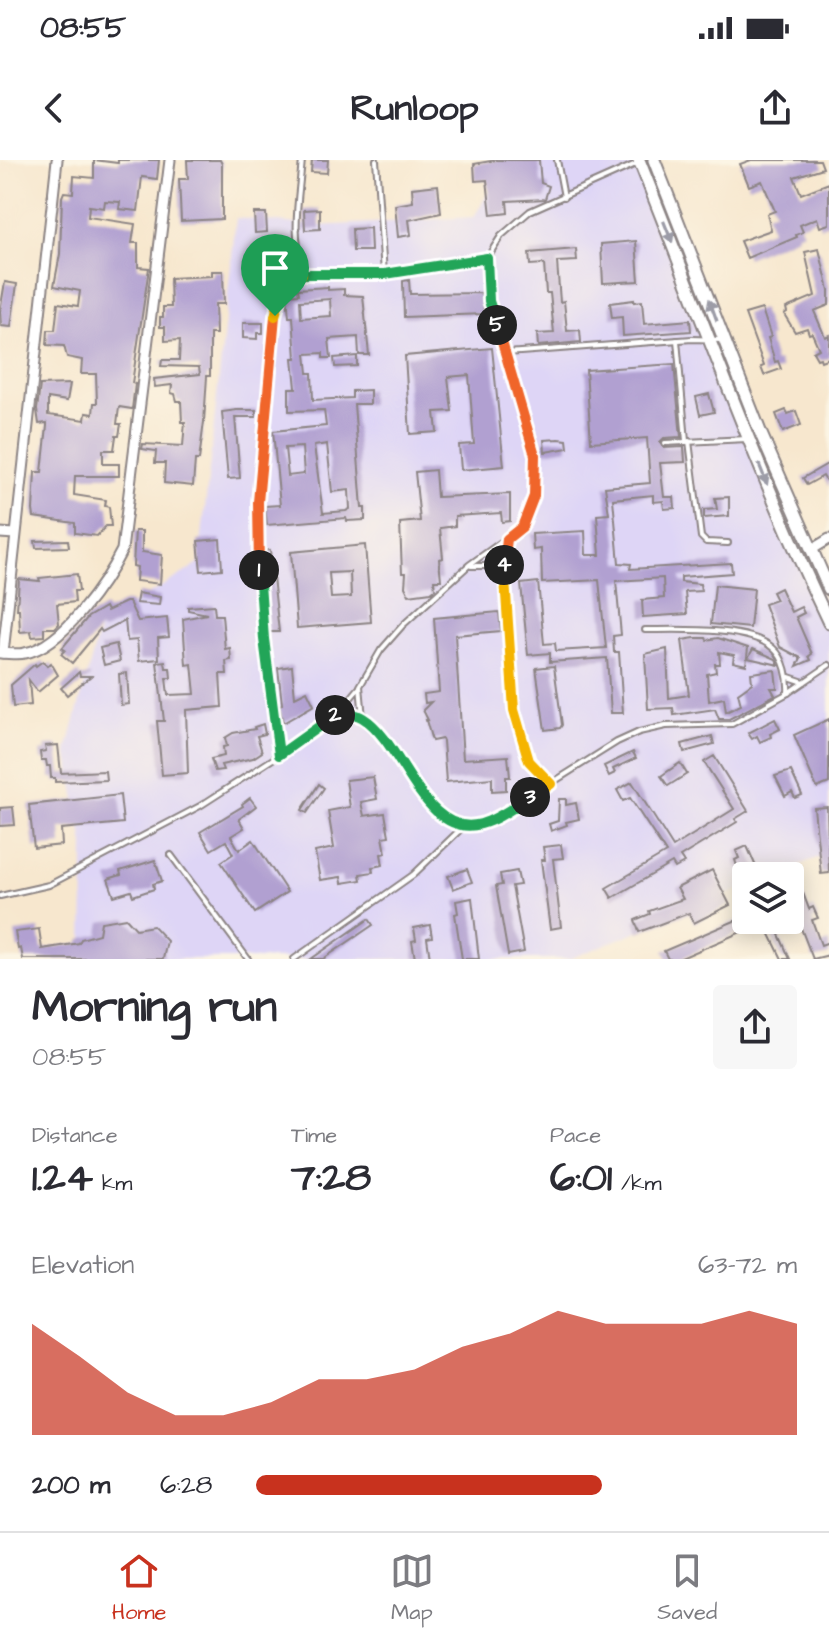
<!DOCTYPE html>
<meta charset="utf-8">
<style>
:root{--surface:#fff;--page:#f7f7f7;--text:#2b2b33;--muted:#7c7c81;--line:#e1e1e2;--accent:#c8321e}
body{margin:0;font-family:"Architects Daughter",sans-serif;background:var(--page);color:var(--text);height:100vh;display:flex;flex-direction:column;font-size:30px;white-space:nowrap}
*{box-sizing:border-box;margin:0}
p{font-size:26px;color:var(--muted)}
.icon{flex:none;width:44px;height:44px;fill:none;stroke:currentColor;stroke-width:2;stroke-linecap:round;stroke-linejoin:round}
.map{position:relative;height:799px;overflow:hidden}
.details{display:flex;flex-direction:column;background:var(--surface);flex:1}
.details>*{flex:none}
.tools{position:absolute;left:732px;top:702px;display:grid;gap:16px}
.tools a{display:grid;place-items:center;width:72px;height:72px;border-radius:8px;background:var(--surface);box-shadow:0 4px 20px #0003;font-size:40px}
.pin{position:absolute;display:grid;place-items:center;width:68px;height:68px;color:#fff;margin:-82px -34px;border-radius:50% 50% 50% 0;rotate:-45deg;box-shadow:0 0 8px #0007}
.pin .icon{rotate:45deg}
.km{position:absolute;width:40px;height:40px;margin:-20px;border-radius:50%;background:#222;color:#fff;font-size:22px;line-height:40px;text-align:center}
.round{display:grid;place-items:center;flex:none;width:84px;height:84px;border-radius:8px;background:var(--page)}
.summary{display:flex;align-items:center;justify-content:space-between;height:136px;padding:0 32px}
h1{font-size:44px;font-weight:700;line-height:60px}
.stats{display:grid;grid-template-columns:repeat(3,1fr);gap:12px;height:136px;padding:8px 32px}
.stats div{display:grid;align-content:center}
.stats b{font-size:40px;font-weight:700}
.stats small{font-size:22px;font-weight:400}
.stats p{font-size:22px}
.chart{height:224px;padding:16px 32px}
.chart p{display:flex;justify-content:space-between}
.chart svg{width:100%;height:144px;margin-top:8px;fill:var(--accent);opacity:.7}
ul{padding:0 32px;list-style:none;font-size:26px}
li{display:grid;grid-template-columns:128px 96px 1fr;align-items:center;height:60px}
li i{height:20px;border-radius:10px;background:var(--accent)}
.status{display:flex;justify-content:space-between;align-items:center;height:56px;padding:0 40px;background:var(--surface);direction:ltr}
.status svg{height:22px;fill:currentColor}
header{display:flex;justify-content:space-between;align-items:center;height:104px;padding:0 32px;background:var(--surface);font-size:36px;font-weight:700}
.dock{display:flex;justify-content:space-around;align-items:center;height:112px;border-top:2px solid var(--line);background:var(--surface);font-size:22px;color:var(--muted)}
.dock a{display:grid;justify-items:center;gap:4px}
.dock .active{color:var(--accent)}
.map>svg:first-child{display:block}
.built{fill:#ded5f6}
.building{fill:#b1a0d1;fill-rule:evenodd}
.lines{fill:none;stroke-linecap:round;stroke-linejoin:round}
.service-casing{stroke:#8c8484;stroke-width:8}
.minor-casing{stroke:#8c8484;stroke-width:13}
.tertiary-casing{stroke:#8c8484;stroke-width:15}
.service{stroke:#fff;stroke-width:4}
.minor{stroke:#fff;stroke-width:9}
.tertiary{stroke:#fff;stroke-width:11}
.oneway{fill:#9c9ca7}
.split-1-casing{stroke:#fff;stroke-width:16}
.split-2-casing{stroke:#fff;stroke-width:16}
.split-3-casing{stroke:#fff;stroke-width:16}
.split-4-casing{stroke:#fff;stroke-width:16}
.split-5-casing{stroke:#fff;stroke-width:16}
.split-6-casing{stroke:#fff;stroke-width:16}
.split-7-casing{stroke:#fff;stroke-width:16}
.split-1{stroke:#f0652b;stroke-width:10}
.split-2{stroke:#22a559;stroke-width:10}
.split-3{stroke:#22a559;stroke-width:10}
.split-4{stroke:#f5b400;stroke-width:10}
.split-5{stroke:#f0652b;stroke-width:10}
.split-6{stroke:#22a559;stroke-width:10}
.split-7{stroke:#f5b400;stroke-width:10}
</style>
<div class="status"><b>08:55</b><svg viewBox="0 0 49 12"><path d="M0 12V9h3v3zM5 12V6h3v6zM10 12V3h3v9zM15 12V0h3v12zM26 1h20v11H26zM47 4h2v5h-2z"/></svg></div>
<header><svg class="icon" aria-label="back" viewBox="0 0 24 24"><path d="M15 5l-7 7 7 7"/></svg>Runloop<svg class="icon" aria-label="share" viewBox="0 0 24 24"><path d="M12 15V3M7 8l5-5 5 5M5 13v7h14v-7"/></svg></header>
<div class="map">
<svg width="829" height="799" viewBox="0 0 829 799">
<rect width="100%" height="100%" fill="#fcf5e5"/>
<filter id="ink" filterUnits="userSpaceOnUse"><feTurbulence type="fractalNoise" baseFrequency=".0125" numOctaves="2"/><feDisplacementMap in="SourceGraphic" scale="16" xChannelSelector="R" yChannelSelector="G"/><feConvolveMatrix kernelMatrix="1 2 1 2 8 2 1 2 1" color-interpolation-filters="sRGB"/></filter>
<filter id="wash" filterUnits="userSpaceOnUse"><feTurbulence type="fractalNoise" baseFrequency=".006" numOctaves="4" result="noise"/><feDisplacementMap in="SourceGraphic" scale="32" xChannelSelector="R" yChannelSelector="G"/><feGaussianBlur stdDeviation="1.8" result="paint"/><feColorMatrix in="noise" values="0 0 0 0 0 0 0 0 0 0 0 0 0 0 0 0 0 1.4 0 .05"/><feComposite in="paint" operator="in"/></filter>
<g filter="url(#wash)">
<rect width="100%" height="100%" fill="#f7e7ce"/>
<path class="built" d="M507,0H634L829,454V693L772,716H746V727L569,799H83L84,685L67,590L101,463L199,404L236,58L319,66L474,57Z"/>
<g id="blocks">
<g class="building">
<path d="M94,0L118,3V0H159L157,19L142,17L138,51L119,49L120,42L105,41L104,48L89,46L88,57L135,64L132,83H138V107L149,108L132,223L135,224L132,249L119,247L117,264H121L119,276H116L114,290H103V304H119V316H75L74,335L106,340L105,346L109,347L111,366H106L97,376L75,373V363L34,357L33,350L35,312H42L47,266V263L39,264L37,250L40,225L70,224L67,241L48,238V255L85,260L86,253L93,254L94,243H97L96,214H81L82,200L67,197L64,186L47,185L48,170H55L58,143L78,146L80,131L54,126L60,94L62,37L64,32L73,33L74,16L94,18Z"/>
<path d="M187,0H220L222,4V59L181,61L179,19H188Z"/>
<path d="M312,0H328L327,13L311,12Z"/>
<path d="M496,0H539L541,23L549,26L545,39L507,41L508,53L491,55L487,20L475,21L474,4Z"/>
<path d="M751,0H820L823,8L794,17L801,34L829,23V64L820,67L817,58L800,65L803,72L796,75L797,77L747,98L740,81L771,70L767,54L775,51L762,21L749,26L740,4Z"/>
<path d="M438,25L441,53L409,60L411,75L398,77L395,45L413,42L412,28Z"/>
<path d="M320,49V69L305,70L304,50Z"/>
<path d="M254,53H266L267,72L255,73Z"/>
<path d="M370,68L371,91H353L352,69Z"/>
<path d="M636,81L639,121L603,123L601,84Z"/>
<path d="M576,89L577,101L557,102L560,142L564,141L567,171L580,170L581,182L538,186L537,174L554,173L550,133H546L544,104L530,105L529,93Z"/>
<path d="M819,89L829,130V145L814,151L825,177L829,175V198L821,201L820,198L817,199L813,192L819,189L812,173L809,174L807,168L795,172L784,154L787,152L786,148L815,136L805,92Z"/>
<path d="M212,111H223L224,144H215L216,174H210V216H207L204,262L199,300H195L193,326L164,323L165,303H155L156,291L142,289L143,284L183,286L185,262H182L181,241H177L175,234L171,233L172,225L155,227L154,219L200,214L199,207L161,206L162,200H179L180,180L165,181V167H160V157H163V147H171L170,118L212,116Z"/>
<path d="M409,120L410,134L483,133L484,154L404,157L403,121Z"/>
<path d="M5,122L17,124L11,167L1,166L0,151Z"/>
<path d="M328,127V130L344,129V135L363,136L369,195H359L358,177L329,179L331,198H323V193L306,194L308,213H312L313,240L352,238V231L370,230V244H354L362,348H365V360L347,361L346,358L267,365L265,346L280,345L273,271L326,266L324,250L289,251V228H296L293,198H296L293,157H289L287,135L299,134L298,129ZM330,139L331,156L301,158L300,141ZM327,284L332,332L349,330L350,349L346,351L323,353L314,286ZM302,287L304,314L288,316L285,288Z"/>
<path d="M634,140V142L642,141L644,164L690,160L691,171L623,176L622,157L612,158L610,143Z"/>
<path d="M762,149L771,177L768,178L775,202L778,201L781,209L764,215L761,207L764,206L745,154Z"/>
<path d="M243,163H263V173H257V179L243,178Z"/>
<path d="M492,188L504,306L461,310L459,285L474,284L469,215L448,217L452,251L435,252L437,272L410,274L405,196Z"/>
<path d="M357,196V206L335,207L334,198Z"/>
<path d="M674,204L681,277L664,278L660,282L664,288L684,287L685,302L660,303L664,337H674L675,348L664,349L663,341L653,342V335L613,339L619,403L631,404L630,409L731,403L732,413L681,417V422L700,424L701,431L685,432L687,454L643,457L642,440L664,438L663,418L616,421L621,475L613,476L614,492H619L623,553H611L607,498L550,502V493L528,495L521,424L538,422L544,484L555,483L556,491L606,488L599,420L542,423L541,389L533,390L532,374L585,371L586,395H600L597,355L609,354L605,327L650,323L647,278L591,282L586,210Z"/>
<path d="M709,234L714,252L700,255L696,237Z"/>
<path d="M237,250H256V257H235L240,318L228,319L222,252Z"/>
<path d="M786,250L788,254L796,251L801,265L783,272L776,254Z"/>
<path d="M559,279L567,280L568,288L545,292L544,280Z"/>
<path d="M829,303V326L823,316L807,325L803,318Z"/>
<path d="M435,310L437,337L510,334V361L502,362L501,353L455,356V366L440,368L443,398L439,399L441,420H434L435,429L431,432L409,435L405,427L406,413H402L400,363L420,361L415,312Z"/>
<path d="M729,337V356L704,358V350L717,349L715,338Z"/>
<path d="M135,371H142V392L162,395L160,424L136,421L137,407L133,406Z"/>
<path d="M220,379L222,409L201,411L198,381Z"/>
<path d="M68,380L69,387L36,388L35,381Z"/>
<path d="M365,385L371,462L297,468L291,392ZM350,412L351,437L331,438L329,413Z"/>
<path d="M270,390L279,472H269L263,391Z"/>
<path d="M77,414L79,431H74L75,442L57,444L59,464L55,468H44V476L32,477L31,471L20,472L19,449H17L19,419L40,421L39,418Z"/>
<path d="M715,425L754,429L750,468L711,464Z"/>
<path d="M780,428L791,452L801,447L804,453L796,457L812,494L809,496L811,500L797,506L801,498L780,487L764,444L776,440L772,432Z"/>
<path d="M138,433L160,437L159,445L136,443Z"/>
<path d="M126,442H129L138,461L167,458L169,477L158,478L159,499L139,501L137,480L127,481L125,460L102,472L100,469L72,503L61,494L65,490L62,488L88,457L105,447L107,451Z"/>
<path d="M214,445L215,455H222L225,489L230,488L231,500L226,501L227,514H220L222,547L186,550L188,613L162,615L157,561H164L157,502L165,501L166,508H170L171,518H166L168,535L195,534L192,504L186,505L183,459L207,454L188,450V447Z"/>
<path d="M499,452L501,471L455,475L463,599L508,596L510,617H506V630L492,631V618L446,622L443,581L442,579L432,581L426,560H428L423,550L431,542L425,543L424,534L439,532L434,458Z"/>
<path d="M695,478H706L707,480L718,478L748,488L746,505L733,502L734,495L719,492L720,504H715L716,512L707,514L709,541L724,538L726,552L741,545L738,533L752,523L751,513L775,510L777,528H771L775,535L729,559H719L715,549L674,555L673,548L648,549L645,494L667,489L669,538L689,535L682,480Z"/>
<path d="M116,484L120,501L104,505L100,488Z"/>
<path d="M753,489L776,499L779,505L748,498Z"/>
<path d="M43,501L47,506L51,503L58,515L38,532L29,520L31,545L13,547L11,525L35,504L36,506Z"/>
<path d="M292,506L295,537L307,531L314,545L283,563L279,545L282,544L278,508Z"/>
<path d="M554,506L562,565L560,568L545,570L536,508Z"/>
<path d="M79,512L80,516H91L67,535L61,528Z"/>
<path d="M127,513L129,544L121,545L119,514Z"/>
<path d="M775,559L780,569L770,574L771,577L760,582L757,576L752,579L748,573Z"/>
<path d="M829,559V623L817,628L794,575Z"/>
<path d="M263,564L265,574L257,576L262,592L253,598L221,605L223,610L215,611L211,599L224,596L223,587L227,586L225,578L233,573L255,569L254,567Z"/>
<path d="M712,576L714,584L684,592L682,584Z"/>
<path d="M58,585L61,613L105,611L106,620L55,622V618H51L50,606H47L46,600H41L40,592L46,591L45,586Z"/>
<path d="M633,592L636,598L613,609L615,613L609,616L604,606Z"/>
<path d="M714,596L748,651L735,659L737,662L680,697L684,703L675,708L672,703L612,738L606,728L666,693L630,638L623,641L617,630L632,622L673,687L734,649L704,602Z"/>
<path d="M680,603L687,614L668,626L661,616Z"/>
<path d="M791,611L802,635L795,638L792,632L785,636L775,616Z"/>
<path d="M373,617L377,639L361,642L364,656L385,653L389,676L383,677L386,693L381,694L383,705L372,707L373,712L360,714L361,720L342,723L341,717L320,720L315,692L334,688L328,651L350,647L346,620Z"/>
<path d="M319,624L324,628L307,653L302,650Z"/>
<path d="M120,635L123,663L61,669L62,685L34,688L29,645Z"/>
<path d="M250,638L256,646L239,659L244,668L231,676L239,690L253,680L287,732L255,753L221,702L233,694L226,681L211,690L200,672L243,646L242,644Z"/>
<path d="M559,639H566V645L576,643L579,659L566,662L567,665L551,671L549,664L558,661Z"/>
<path d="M13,647L15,665L0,666V648Z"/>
<path d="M827,647L829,713L821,714L814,648Z"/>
<path d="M561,685L563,698L553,699L561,767L550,769L541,700H545L543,687Z"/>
<path d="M747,686L757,709L746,713L744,707L738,709L735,700L739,698L736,691Z"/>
<path d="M155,700L162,721L153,724L154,729L133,736L131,731L114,736L108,719L121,715L120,711Z"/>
<path d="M467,709L472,722L453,729L448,716Z"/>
<path d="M712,710L730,745L694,763L689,753L639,772L635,760L650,754L649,751L683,739L677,728Z"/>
<path d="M517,711L520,725L512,726L524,792L508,795L496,726L502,725L500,714Z"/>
<path d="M790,716L798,735L803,733L809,749L813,747L818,758L812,760L821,785L829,782V795L813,799L790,740Z"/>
<path d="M472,738L479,799H462L455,754L458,753L456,741Z"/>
<path d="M746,756V760H777L780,769L777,770L790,799H782L764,762L679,799H668L664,791Z"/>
<path d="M126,758L136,769L153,766L167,781L163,799H23L21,788L18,789L15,772L39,769L42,789L79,783L81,779L99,774L101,762Z"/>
<path d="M369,759L373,765L323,799H311Z"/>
<path d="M430,765L432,777L427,778L430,799H415L412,781L416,780L414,768Z"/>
</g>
</g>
</g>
<g filter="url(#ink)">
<use href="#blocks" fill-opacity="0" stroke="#8c8484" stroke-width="2"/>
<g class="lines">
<defs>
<g id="service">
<path d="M302,0C299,37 290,78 305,112"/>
<path d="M376,0L384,113"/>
<path d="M557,0L564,37"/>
<path d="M677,180L686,281"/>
<path d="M507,193L692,179L721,180"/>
<path d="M689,281L701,377L706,382L728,383"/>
<path d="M665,283L747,279"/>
<path d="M507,379L503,413L514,550L529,601L551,624"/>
<path d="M471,406H492L503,413"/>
<path d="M645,470C676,470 749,466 773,488C785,498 789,519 788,533"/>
<path d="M789,517L804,522"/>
<path d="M339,552L359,528"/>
<path d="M363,558L360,526L381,490L403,465L469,405L522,367L534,336L535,295L489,141L487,98L501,76L530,51L638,3"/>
<path d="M279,595C273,528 260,462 258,394C255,315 268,235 275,156L282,130L293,118L305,112L385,114L487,98"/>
<path d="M171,695L248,799"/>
<path d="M0,736L49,725L200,646L279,595L338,553C347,553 356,553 363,558C411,587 420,687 493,660L617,582L639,572L666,566L732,564L788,533L829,505"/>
<path d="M294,799L413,715L464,666"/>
</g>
<g id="minor">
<path d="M0,373L15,374"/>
<path d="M811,390L829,379"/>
<path d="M0,493C8,493 18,495 25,493C63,486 106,422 122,390L170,0"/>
<path d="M3,493L57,0"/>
</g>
<g id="tertiary">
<path d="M639,0C701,155 757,312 829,463"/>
<path d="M654,0L761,274L829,429"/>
</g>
</defs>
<use href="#service" class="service-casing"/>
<use href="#minor" class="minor-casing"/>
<use href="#tertiary" class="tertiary-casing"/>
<use href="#service" class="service"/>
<use href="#minor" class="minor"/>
<use href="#tertiary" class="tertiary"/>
</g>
<defs><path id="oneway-solid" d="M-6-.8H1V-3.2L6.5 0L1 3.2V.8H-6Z" transform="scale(2)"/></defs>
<g class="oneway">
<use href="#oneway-solid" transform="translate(668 72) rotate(68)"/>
<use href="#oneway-solid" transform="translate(713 150) rotate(-110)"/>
<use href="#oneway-solid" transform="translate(763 314) rotate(68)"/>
</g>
</g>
<g class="lines" filter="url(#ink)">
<defs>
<path id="split-1" d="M259,410L258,342L275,156"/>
<path id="split-2" d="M259,410L264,479L279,595L335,555"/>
<path id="split-3" d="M335,555L338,553C346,553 356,553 363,558C403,582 424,680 481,664C499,659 515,646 530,637"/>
<path id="split-4" d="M504,405L514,550L529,601L551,624L530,637"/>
<path id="split-5" d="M497,165L535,295L534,336L522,367L507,379L504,405"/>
<path id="split-6" d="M302,114H385L487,98L489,141L497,165"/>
<path id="split-7" d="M275,156C280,137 283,122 302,114"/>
</defs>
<use href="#split-1" class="split-1-casing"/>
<use href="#split-2" class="split-2-casing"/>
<use href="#split-3" class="split-3-casing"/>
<use href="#split-4" class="split-4-casing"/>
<use href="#split-5" class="split-5-casing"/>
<use href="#split-6" class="split-6-casing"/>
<use href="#split-7" class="split-7-casing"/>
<use href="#split-1" class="split-1"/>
<use href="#split-2" class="split-2"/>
<use href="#split-3" class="split-3"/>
<use href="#split-4" class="split-4"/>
<use href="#split-5" class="split-5"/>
<use href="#split-6" class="split-6"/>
<use href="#split-7" class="split-7"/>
</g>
</svg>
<div class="tools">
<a><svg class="icon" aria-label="layers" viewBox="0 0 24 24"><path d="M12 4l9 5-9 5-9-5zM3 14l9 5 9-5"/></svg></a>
</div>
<div class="pin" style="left:275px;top:156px;background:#1e9e55"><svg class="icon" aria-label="arrive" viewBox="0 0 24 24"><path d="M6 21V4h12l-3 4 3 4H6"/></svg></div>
<b class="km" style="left:259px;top:410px">1</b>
<b class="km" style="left:335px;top:555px">2</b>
<b class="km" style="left:530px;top:637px">3</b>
<b class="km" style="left:504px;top:405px">4</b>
<b class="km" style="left:497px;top:165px">5</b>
</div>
<section class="details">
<div class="summary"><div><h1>Morning run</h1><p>08:55</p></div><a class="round"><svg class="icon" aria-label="share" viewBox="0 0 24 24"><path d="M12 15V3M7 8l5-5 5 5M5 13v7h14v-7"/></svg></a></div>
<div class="stats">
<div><p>Distance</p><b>1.24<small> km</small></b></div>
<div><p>Time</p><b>7:28</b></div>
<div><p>Pace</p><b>6:01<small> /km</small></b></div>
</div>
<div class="chart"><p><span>Elevation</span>63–72 m</p>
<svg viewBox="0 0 160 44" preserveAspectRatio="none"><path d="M0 44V10L10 20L20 31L30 38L40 38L50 34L60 27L70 27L80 24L90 17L100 13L110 6L120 10L130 10L140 10L150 6L160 10V44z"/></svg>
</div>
<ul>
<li><b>200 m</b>6:28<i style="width:64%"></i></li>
</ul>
</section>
<nav class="dock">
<a class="active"><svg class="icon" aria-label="home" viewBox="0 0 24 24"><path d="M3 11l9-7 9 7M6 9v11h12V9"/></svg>Home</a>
<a><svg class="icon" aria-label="map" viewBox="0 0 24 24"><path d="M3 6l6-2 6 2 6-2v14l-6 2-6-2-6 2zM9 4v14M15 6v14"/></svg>Map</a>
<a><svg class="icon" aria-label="saved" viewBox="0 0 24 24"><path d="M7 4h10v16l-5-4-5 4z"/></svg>Saved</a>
</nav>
